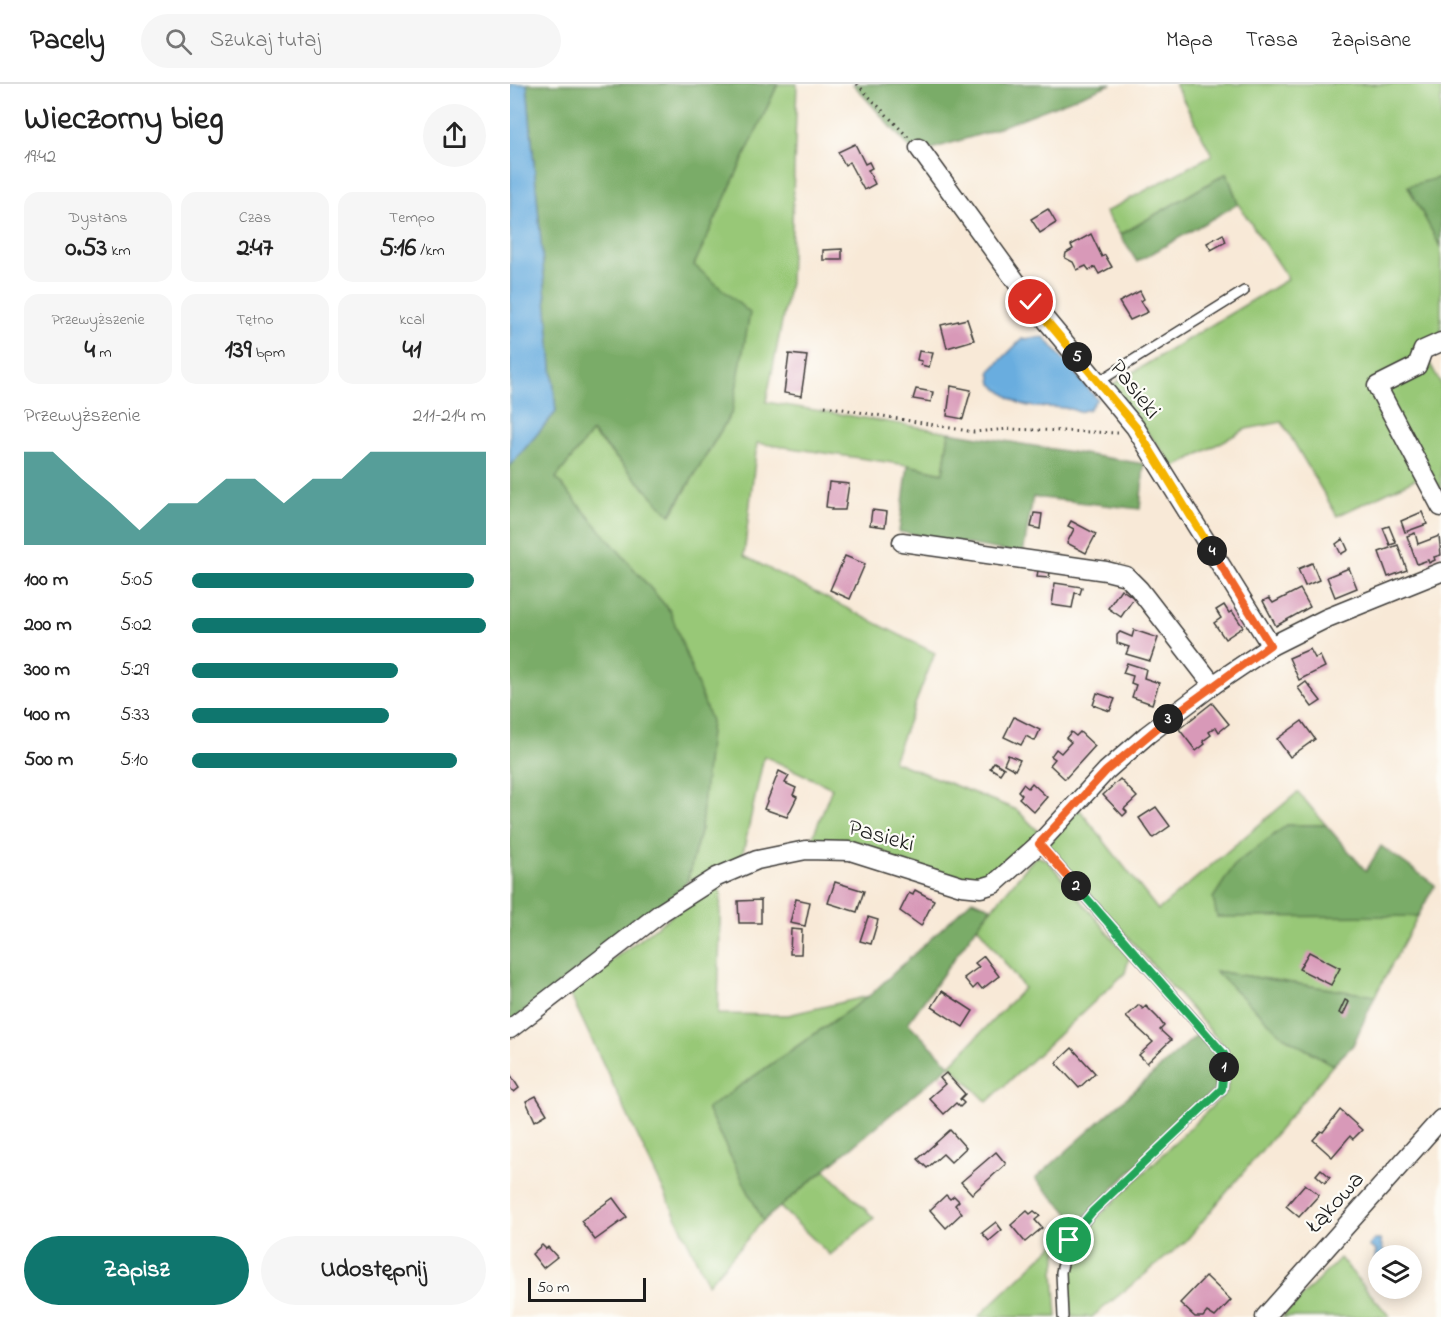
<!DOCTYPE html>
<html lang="pl">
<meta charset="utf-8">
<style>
:root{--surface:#fff;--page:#f6f6f6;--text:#222;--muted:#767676;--line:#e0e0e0;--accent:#0f766e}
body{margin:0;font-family:"Indie Flower",sans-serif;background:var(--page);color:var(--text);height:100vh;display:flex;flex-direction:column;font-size:22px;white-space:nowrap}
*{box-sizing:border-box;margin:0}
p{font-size:20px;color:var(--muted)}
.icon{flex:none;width:33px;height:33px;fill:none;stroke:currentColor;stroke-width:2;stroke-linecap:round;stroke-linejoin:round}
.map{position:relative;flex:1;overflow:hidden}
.drawer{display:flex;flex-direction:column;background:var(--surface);width:510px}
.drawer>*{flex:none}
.controls{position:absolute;left:858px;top:1161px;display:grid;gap:12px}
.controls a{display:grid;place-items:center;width:54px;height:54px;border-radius:50%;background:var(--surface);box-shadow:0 3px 15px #0003;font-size:30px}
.scale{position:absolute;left:18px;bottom:15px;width:118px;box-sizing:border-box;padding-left:6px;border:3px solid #1c1c1c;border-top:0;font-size:16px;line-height:21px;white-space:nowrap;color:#1c1c1c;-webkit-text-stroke:4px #fdfcf7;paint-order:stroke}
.pin{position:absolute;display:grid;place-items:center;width:51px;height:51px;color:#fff;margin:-26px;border:3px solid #fff;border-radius:50%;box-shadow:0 2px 6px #0007}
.km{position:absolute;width:30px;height:30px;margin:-15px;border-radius:50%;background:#222;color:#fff;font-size:16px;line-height:30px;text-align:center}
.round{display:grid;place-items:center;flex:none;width:63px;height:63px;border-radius:32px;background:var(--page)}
.headline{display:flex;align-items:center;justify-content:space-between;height:102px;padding:0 24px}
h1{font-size:33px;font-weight:700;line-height:45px}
.stats{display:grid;grid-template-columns:repeat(3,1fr);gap:9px;height:102px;padding:6px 24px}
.stats div{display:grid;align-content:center;border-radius:15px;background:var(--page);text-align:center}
.stats b{font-size:26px;font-weight:700}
.stats small{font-size:16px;font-weight:400}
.stats p{font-size:16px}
.chart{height:168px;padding:12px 24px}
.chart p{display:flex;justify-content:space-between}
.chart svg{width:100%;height:108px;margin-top:6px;fill:var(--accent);opacity:.7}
.action{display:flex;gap:12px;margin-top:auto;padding:12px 24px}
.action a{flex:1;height:69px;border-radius:36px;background:var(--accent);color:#fff;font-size:24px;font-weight:700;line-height:69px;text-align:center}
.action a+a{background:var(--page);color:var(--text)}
ul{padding:0 24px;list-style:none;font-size:20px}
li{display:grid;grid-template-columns:96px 72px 1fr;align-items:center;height:45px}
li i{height:15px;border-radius:8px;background:var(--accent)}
header{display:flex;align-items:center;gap:36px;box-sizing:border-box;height:84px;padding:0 30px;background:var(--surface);border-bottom:2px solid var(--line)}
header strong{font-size:28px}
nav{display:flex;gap:33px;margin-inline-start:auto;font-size:21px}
.search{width:420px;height:54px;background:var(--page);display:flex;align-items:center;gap:15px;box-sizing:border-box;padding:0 21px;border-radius:33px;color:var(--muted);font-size:22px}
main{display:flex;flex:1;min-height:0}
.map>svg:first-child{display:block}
.green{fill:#98c877;stroke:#5a724a;stroke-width:1.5}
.forest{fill:#7aac68;stroke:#4b6442;stroke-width:1.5}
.water{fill:#69addf;stroke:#42647e;stroke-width:1.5}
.building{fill:#d899b8}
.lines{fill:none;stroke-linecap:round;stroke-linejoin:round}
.service-casing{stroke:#3d3b38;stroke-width:12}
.minor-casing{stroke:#3d3b38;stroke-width:21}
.path{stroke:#3d3b38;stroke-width:3;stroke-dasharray:1.5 4.5;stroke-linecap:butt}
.service{stroke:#fff;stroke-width:9}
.minor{stroke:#fff;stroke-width:18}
.split-1-casing{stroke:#fff;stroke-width:12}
.split-2-casing{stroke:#fff;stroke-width:12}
.split-3-casing{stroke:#fff;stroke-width:12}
.split-4-casing{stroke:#fff;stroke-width:12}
.split-5-casing{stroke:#fff;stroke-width:12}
.split-6-casing{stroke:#fff;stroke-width:12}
.split-1{stroke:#22a559;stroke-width:8}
.split-2{stroke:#22a559;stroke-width:8}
.split-3{stroke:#f0652b;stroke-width:8}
.split-4{stroke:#f0652b;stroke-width:8}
.split-5{stroke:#f5b400;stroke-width:8}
.split-6{stroke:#f5b400;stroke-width:8}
.labels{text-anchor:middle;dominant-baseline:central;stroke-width:4.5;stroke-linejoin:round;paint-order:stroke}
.street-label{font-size:24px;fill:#1c1c1c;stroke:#fdfcf7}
</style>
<header>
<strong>Pacely</strong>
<div class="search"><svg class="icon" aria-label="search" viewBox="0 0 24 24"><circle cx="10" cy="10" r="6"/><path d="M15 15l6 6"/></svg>Szukaj tutaj</div>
<nav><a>Mapa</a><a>Trasa</a><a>Zapisane</a></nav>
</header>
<main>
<section class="drawer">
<div class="headline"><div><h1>Wieczorny bieg</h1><p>19:42</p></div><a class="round"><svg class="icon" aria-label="share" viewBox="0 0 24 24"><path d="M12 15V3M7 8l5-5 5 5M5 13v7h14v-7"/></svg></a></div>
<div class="stats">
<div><p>Dystans</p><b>0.53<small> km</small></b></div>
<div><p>Czas</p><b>2:47</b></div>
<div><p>Tempo</p><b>5:16<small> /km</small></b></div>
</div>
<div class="stats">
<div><p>Przewyższenie</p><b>4<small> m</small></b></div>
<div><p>Tętno</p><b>139<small> bpm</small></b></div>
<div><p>kcal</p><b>41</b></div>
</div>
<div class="chart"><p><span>Przewyższenie</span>211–214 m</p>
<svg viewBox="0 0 160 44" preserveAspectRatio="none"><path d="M0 44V6L10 6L20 17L30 27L40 38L50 27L60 27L70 17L80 17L90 27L100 17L110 17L120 6L130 6L140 6L150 6L160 6V44z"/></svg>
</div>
<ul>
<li><b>100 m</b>5:05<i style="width:96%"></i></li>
<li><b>200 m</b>5:02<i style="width:100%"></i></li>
<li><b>300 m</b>5:29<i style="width:70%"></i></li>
<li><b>400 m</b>5:33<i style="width:67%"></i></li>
<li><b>500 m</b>5:10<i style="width:90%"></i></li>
</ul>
<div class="action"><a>Zapisz</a><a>Udostępnij</a></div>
</section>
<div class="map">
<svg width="931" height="1233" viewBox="0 0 931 1233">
<rect width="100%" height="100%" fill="#fdfcf7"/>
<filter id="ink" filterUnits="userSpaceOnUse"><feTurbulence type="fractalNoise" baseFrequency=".0167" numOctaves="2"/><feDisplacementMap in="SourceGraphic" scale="12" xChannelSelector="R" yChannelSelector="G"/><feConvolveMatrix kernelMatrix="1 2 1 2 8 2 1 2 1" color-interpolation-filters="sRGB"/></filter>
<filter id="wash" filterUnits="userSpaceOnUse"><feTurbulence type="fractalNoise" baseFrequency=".008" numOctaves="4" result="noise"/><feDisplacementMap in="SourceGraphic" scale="24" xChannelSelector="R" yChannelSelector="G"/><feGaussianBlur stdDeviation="1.35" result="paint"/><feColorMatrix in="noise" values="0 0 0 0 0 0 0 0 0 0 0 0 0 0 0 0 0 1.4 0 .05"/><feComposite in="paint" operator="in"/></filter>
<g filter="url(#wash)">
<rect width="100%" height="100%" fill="#f8e9d7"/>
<g class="green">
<path d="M268,0H287L280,198L256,318L439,348L433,389L397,381L247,359L234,472L425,569L383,677L507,726L530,749L480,797H456L300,760L322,704L254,672L233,769L212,783L177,798L191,744L46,394L81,348L161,431L222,328L184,181Z"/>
<path d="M665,0H931V93L898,103L931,164V266L916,272L931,300V408L920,388L827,432L772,338L736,345L665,383L600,302L778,195L728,120L717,89L610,151L595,128L702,71Z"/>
<path d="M788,708L816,741H777L836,832H908L865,912L706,887L773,952L823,981L676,1157L582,1233H562L558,1209L559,1176L578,1143L717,1008L720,969L537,761L569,725L648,826Z"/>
<path d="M526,772L537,776L619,874L615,889L477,1018L440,981L514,904L467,842Z"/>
<path d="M211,795L208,930L278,931L359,912L197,1025L253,1137L198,1200L59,908Z"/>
<path d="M315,1086L364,1134L320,1171L270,1123Z"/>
<path d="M550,1155L544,1188L547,1233H468Z"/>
<path d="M830,1174L880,1233H772Z"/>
</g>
<g class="forest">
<path d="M17,0H268L184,181L240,229L222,328L160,431L82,348L46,394L160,527L201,637L191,744L177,798L161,814L0,938V382L46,328Z"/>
<path d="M343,0H601L475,49L405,70Z"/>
<path d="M717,89L728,120L627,178L610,151Z"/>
<path d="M931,93V164L898,102Z"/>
<path d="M439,348L634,380L630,425L523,413L513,470L389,448L398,381L433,389Z"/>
<path d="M777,741H816L856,787L871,762L925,801L908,832L707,833L703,814L725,780Z"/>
<path d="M462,816L481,823L398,939L440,981L253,1137L197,1025L359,912Z"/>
<path d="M705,887L865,912L843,961L823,981L773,952Z"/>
<path d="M689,949L709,971L707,1003L568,1139L525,1095Z"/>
</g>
<g class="water">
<path d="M0,0H17L46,328L0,382Z"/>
<path d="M534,253L587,315L579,325L569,328C552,320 532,326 514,321C503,318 491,307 482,300L480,287L512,255Z"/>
<path d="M864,1156H870L874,1168L880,1171L868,1172L867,1186L863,1183L866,1167L859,1162Z"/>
</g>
<g id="blocks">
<g class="building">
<path d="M345,60L355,80L359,78L362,84L358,86L365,100L354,106L339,78L335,81L328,68Z"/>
<path d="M538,125L546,139L530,149L521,135Z"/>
<path d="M581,150L592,173L595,171L602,183L589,190L585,183L579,186L576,182L567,186L563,178L555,174L556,169L563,165L561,161Z"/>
<path d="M713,150L716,158L701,166L697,159Z"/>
<path d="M332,165V176H313V166Z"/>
<path d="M630,207L634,215L631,217L638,228L620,236L609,218Z"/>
<path d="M457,235L464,256L437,264L431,241Z"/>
<path d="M409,267L423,269L419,283L411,281L412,277L407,276Z"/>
<path d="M279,270L297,272L291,312L274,309Z"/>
<path d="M441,302L461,306L453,335L437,332Z"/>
<path d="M406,305L423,308L421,318L403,315Z"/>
<path d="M319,398L339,400L335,426H321L322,424L316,423Z"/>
<path d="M362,426L377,428L375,443L360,441Z"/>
<path d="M912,428L917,440L895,448L891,437Z"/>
<path d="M524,429L532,430L530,445L521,443Z"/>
<path d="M561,437L586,450L576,469L557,459L564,445L558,442Z"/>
<path d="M879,442L886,459L880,461L873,444Z"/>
<path d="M905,449L908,460L929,452L931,471L924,473L925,476L919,479L918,476L907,480L897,452Z"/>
<path d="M833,455L838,466L831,470L826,460Z"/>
<path d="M888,461L897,486L878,493L869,468Z"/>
<path d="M335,472L355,480L340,515L320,506Z"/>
<path d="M802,479L809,496L795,502L788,485Z"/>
<path d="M839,484L847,504L825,513L817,493Z"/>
<path d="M528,486L540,488L539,494L527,493Z"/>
<path d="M545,499L572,503L570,510L565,509L562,524L542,521Z"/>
<path d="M611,505L624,514L611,533L598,524Z"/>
<path d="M790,505L800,523L766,542L753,517L759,514L763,519Z"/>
<path d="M714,521L719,529L722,527L733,543L715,555L704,539L711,534L706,526Z"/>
<path d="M624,546L648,554L640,577L616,570L619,563L607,559V551L610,548L622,553Z"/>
<path d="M800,565L805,574L810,572L815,583L789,596L779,574Z"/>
<path d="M617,579L636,585L634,594L649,599L642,620L622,613L626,601L621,599L623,592L613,589Z"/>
<path d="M796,598L811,617L802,623L788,604Z"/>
<path d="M587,609L605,615L600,627L583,621Z"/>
<path d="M702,619L719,640L709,648L706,643L699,648L701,651L693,657L695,660L686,667L669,645Z"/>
<path d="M504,633L530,646L525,657L516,652L511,661L494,653Z"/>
<path d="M792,637L805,655L780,673L767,655Z"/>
<path d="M561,648L566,652L570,648L585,662L555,695L540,681L545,675L541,672L546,665L551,669L561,658L556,654Z"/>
<path d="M498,671L510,676L505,686L494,680Z"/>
<path d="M484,678L494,684L490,690L480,684Z"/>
<path d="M269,687L279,692L275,699L286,704L283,711L287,713L277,733L254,725Z"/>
<path d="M610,695L627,713L614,725L617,728L613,732L593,711Z"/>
<path d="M522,699L537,713L524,728L509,714L512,711L508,707L513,700L518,704Z"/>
<path d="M646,723L660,742L643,754L629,734Z"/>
<path d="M325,798L354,807L347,828L318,819Z"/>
<path d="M405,806L424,816L411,842L390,827L399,809L403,811Z"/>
<path d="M286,815L300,818L295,842L280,839Z"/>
<path d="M251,816V839H229L228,817Z"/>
<path d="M358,833L368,836L361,860L350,857Z"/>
<path d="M281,845L292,846L291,870H280Z"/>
<path d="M799,868L830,884L821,901L789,885Z"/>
<path d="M474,872L489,892L472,905L468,900L463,905L454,894L469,883L465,879Z"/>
<path d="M432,907L463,927L453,943L422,923Z"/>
<path d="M835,916L839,918L833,931L829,929Z"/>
<path d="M629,921L633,925L636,922L648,934L654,942L650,946L661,956L637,979L629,971L643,958L616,933Z"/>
<path d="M562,964L585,989L569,1004L546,979Z"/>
<path d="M436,989L455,1010L450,1015L454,1019L450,1023L446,1019L434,1030L419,1014L435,1000L430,994Z"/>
<path d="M0,990L9,1004L4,1008L0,1004Z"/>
<path d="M26,1012L37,1030L25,1037L16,1017Z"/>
<path d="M830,1026L852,1046L843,1055L840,1052L822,1073L803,1056L811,1047L813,1048Z"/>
<path d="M440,1046L456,1064L441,1078L433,1070L417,1084L408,1075Z"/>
<path d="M486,1068L496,1080L462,1110L451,1098Z"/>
<path d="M811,1085L820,1093L815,1099L806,1091Z"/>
<path d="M795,1100L809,1111L789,1133L776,1122Z"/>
<path d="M436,1111L440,1115L444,1112L449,1117L445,1121L452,1129L436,1144L420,1126Z"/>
<path d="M103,1114L117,1133L85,1156L71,1137Z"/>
<path d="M517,1127L520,1130L524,1127L530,1132L525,1136L532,1144L515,1158L501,1141Z"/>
<path d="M486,1138L492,1146L479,1157L472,1149Z"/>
<path d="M32,1161L36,1165L38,1163L47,1173L33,1184L22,1170Z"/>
<path d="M696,1192L721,1216L705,1233L697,1228L693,1233H685L670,1219Z"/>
</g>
</g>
</g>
<g filter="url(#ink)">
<use href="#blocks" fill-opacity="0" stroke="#3d3b38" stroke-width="1.5"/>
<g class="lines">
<defs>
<g id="service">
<path d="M588,298L734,207"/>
<path d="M529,760L714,970L712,1005L582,1128L559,1156L551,1188L553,1233"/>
</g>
<g id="minor">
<path d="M409,64L521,218L625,343L761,562"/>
<path d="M931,258L913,266L907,282L867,302L931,423"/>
<path d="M392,458L596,487L616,492L629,505L703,601"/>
<path d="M0,945L152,828L207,793L247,776L296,766L340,767L451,802L471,804L484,800L529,760L596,687L637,651L703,601L761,562L817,534L931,488"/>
<path d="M755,1233L931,1035"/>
</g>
</defs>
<use href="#service" class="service-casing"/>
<use href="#minor" class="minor-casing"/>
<g class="path">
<path d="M347,0L398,53"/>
<path d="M315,322L464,348L500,345L608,349"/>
</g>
<use href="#service" class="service"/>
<use href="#minor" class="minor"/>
</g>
</g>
<g class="lines" filter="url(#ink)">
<defs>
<path id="split-1" d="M559,1156L582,1128L712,1005L714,983"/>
<path id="split-2" d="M566,802L714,970V983"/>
<path id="split-3" d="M566,802L529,760L596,687L658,635"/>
<path id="split-4" d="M658,635L760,561L702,467"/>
<path id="split-5" d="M567,273L626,343L702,467"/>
<path id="split-6" d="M521,218L567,273"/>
</defs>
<use href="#split-1" class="split-1-casing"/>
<use href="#split-2" class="split-2-casing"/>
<use href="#split-3" class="split-3-casing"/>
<use href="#split-4" class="split-4-casing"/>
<use href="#split-5" class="split-5-casing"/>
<use href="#split-6" class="split-6-casing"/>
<use href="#split-1" class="split-1"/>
<use href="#split-2" class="split-2"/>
<use href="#split-3" class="split-3"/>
<use href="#split-4" class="split-4"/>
<use href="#split-5" class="split-5"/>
<use href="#split-6" class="split-6"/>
</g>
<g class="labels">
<g class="street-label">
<text transform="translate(624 306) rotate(52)">Pasieki</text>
<text transform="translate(371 753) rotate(15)">Pasieki</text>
<text transform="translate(826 1119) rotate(-48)">Łąkowa</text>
</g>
</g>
</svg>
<div class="controls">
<a><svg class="icon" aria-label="layers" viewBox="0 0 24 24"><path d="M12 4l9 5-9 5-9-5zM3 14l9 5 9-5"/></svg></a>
</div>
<div class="scale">50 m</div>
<div class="pin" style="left:559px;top:1156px;background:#1e9e55"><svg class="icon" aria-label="arrive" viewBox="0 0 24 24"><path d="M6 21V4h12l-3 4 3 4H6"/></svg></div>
<div class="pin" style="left:521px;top:218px;background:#d93025"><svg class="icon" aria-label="check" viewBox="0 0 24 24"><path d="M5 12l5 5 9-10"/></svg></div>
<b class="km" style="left:714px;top:983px">1</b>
<b class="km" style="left:566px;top:802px">2</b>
<b class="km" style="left:658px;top:635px">3</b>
<b class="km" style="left:702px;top:467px">4</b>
<b class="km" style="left:567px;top:273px">5</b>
</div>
</main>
